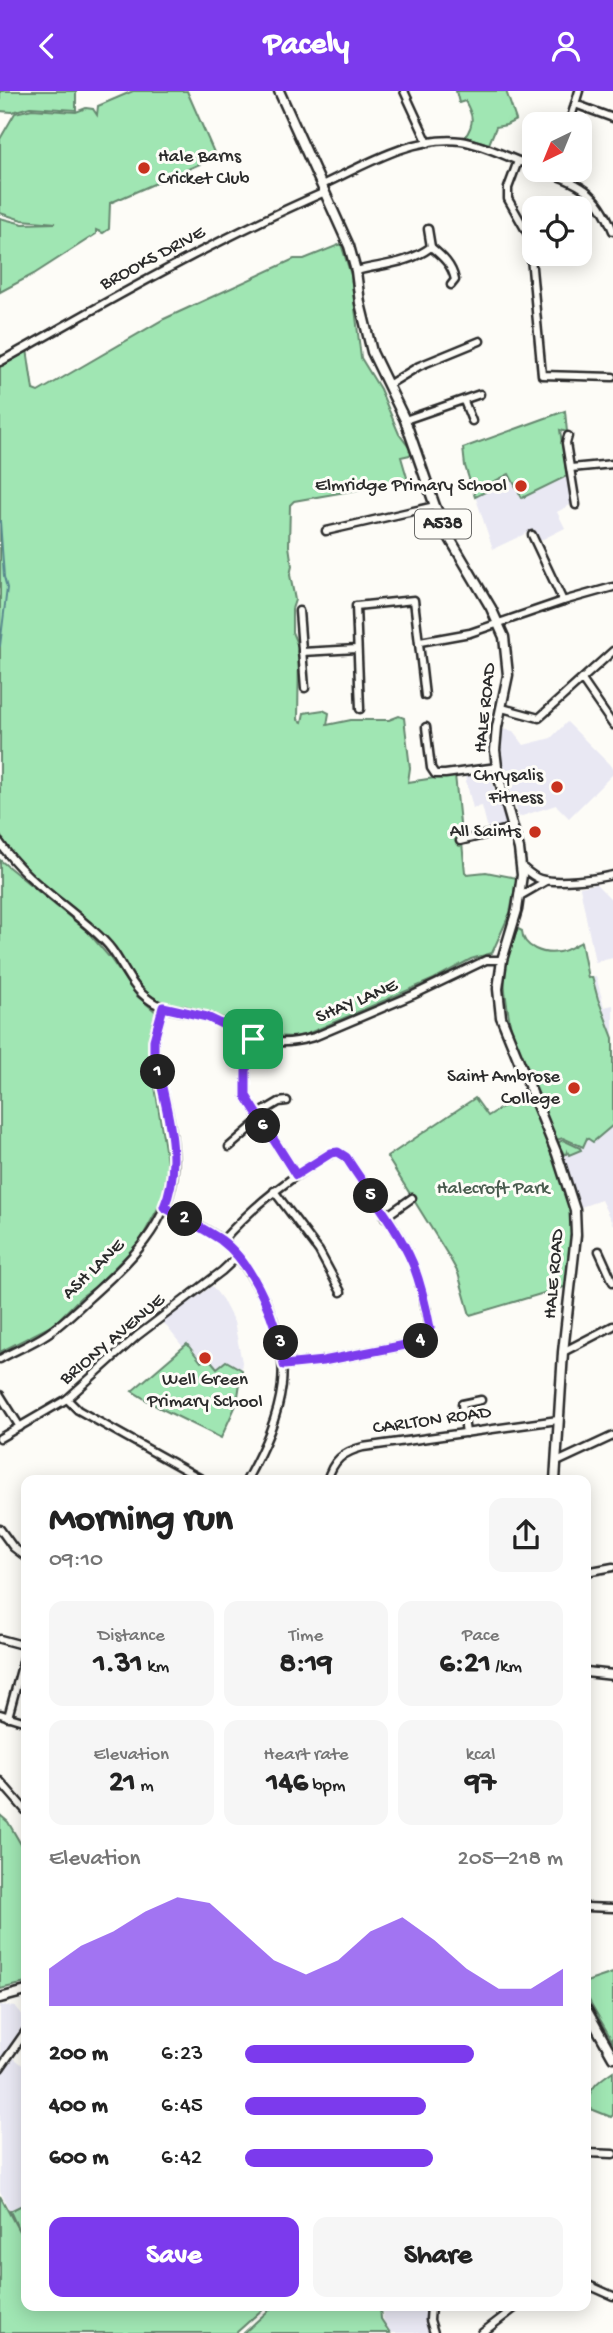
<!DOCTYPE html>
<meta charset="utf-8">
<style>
:root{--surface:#fff;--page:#f6f6f6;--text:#222;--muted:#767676;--accent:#7c3aed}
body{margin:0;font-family:"Gochi Hand",sans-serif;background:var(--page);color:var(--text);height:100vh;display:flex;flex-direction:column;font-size:26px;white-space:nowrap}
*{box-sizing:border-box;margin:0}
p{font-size:23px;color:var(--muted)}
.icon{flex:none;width:38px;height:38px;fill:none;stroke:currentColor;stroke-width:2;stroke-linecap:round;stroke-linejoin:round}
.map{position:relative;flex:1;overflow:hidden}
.drawer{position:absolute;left:21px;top:1384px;width:570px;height:836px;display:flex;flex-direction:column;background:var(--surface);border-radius:14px;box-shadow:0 4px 18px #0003}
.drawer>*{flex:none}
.needle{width:46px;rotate:223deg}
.fabs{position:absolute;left:522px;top:21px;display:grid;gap:14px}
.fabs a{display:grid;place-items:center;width:70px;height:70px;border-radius:14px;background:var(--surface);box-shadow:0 4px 18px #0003;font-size:35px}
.pin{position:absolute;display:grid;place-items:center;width:60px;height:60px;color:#fff;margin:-30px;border-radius:14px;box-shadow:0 4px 10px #0006}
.km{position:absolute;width:35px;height:35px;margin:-18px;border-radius:50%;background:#222;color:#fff;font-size:19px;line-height:35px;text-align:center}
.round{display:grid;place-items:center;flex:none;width:74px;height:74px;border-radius:14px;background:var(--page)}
.head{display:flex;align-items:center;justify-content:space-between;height:119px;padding:0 28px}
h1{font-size:38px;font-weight:700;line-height:52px}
.stats{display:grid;grid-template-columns:repeat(3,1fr);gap:10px;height:119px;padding:7px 28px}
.stats div{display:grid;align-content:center;border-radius:14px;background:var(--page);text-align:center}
.stats b{font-size:30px;font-weight:700}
.stats small{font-size:19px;font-weight:400}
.stats p{font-size:19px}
.chart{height:196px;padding:14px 28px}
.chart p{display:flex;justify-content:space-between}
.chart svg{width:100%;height:126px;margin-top:7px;fill:var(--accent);opacity:.7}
.button{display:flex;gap:14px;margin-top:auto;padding:14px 28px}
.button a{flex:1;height:80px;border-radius:14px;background:var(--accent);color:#fff;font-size:28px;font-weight:700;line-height:80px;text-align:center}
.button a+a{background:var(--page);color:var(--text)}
ul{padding:0 28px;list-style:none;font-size:23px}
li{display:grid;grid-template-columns:112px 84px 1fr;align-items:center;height:52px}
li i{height:18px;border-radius:9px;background:var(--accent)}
header{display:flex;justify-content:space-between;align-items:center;height:91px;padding:0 28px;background:var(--accent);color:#fff;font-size:32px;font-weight:700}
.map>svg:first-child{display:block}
.built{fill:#e9e8f3}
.green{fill:#a0e6b3;stroke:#66886f;stroke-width:2}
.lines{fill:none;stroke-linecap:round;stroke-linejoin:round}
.stream{stroke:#598a8e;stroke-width:2}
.minor-casing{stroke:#2b2b2b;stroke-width:11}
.major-casing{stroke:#2b2b2b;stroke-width:13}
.minor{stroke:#fdfcf7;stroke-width:6}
.major{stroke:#fdfcf7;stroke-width:8}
.route-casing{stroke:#fff;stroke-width:14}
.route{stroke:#7c3aed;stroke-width:9}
.poi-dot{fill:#c8321e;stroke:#fdfcf7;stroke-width:2.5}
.labels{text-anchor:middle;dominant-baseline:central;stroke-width:6;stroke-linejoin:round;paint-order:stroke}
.shield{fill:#fdfcf7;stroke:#6a6a68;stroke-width:2}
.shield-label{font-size:18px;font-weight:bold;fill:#2b2b2b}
.poi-label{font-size:19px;fill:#2b2b2b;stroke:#fdfcf7;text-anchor:end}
.street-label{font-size:19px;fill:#2b2b2b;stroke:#fdfcf7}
.park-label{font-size:19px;fill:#485a4d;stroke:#fdfcf7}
</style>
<header><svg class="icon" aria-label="back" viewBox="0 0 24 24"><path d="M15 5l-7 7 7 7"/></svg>Pacely<svg class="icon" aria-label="person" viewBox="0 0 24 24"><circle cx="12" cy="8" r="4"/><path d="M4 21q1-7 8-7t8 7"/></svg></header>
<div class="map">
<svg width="613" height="2242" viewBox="0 0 613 2242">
<rect width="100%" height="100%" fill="#fdfcf7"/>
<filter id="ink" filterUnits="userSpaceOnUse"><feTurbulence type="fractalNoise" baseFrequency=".0143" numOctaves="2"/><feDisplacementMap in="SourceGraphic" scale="14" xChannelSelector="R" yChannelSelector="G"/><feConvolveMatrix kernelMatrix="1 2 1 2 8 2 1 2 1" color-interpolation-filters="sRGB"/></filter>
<g filter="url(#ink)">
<g class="built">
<path d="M565,320L567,341L560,339L572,413L557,421L565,437L539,450L533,439L493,458L465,375L463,357Z"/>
<path d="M567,631L613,677V683L569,727L556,714L519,726L499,663L502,638L513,640L524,654L551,647Z"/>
<path d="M488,679L506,733L488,738L482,715L473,717L465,686Z"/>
<path d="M596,793L613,810V867L595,871L580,796Z"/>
<path d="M584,866L588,887L596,885L604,916L613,914V1134L601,1109L581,1116L568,1078L511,938Z"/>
<path d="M212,1195L222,1208L234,1231L242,1271L237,1312L221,1347L158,1316L132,1300L183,1256L163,1231Z"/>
<path d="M0,1914L15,1916L21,1923L22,1932L20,1943L0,1971Z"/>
<path d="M14,1967L26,1977V2153L0,2100V1985Z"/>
<path d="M381,2216H428V2233L431,2242H391L385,2235Z"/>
</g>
<g class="green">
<path d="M0,0H76V19L30,16L12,21L0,20Z"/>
<path d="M133,0H187L216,66L110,112L109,138L103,142L96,139V143L34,183L0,201V127L23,133L56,132L22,129L0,122V48L15,22L32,18L76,21L86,17L93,18L97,24L98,15Z"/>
<path d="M456,0H506L516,29L506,34L496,36L489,53L465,46C475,32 473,24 465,10L459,12Z"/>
<path d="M341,153L351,184L361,267L380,298L399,343L414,363L401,366L408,390L294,410L290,414L289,455L292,475L290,484L295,509L292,518V541L299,558L298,629L302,631L304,622L323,619L329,622L327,634L351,629H389L399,625L404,627L410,677L408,691L455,684L465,781L467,783L486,781L517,787L510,822L492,862L471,868L434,888L307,943L295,946L269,945L186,915L163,912L144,900L106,846L16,769L0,744V264L7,267L27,258L33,299L38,301L164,228L294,168H304Z"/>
<path d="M565,320L567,341L560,339L567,385L522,407L509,383L493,391L495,396L475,406L465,375L463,357Z"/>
<path d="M0,769L88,841L110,867L137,905L156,921L149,947V958L168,1077L162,1110L139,1152L95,1196L81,1206L53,1234L0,1261Z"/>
<path d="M518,838L522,840C523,857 544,864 559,861C567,860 574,855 581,851L588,887L592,886L598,908L613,947V1034L593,1051L587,1047L583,1056L563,1047L556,1049L511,938C506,906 495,867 518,838Z"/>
<path d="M530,999L575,1119L571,1194L470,1224L458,1182L448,1164L387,1066L475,1007L488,1025Z"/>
<path d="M563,1049L580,1057L581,1059L569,1064L567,1060L566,1063H564L557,1052Z"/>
<path d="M187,1253L201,1271L208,1266L217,1277L226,1270L242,1279L237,1312L221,1347L158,1316L132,1300Z"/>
<path d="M0,1724L8,1731L26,1762V1892L0,1898Z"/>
<path d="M613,1882V1951L586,1904V1891Z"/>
<path d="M613,1980V2024L611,2026L586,2016C589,1997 598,1990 613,1980Z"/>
<path d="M0,2105L20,2142L10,2120L26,2112V2216H265L236,2242H0Z"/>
<path d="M269,2216H380L381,2228L390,2242H244L270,2218Z"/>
</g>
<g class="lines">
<path class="stream" d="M0,430L4,486L7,497L0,555"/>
<defs>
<g id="minor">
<path d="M404,0L428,52"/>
<path d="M575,13L613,27"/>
<path d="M569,33L579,0"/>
<path d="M518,70L508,97V108L529,145L542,284L613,286"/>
<path d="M541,79C580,93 597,99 613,140"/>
<path d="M322,94C363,75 413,44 461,50C486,54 511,68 534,76"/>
<path d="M428,138L431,156"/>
<path d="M356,180C383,173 408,173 431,156C443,166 452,174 455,189L451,194"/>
<path d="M0,271C106,211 212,150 325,101"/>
<path d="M388,294L419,275L480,250"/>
<path d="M464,310L472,330"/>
<path d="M405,329L480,303"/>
<path d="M568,345L566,352L576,414"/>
<path d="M571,377L613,373"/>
<path d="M326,440L435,415"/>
<path d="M532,444L563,510"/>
<path d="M299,520L305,597"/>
<path d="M420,551L470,542L563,510L613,496"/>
<path d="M302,561L357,558"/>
<path d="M582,589L613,634"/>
<path d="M502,617L539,627L613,560"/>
<path d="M360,618L356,515L414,509L425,605"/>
<path d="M426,636L431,677L435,683H445L497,676"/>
<path d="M460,750L512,737"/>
<path d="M0,752C22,785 56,807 86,833C95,841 105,849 112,859C125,877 131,897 151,910C167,921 189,920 207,926C250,941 264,961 314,946L413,904L486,869H502"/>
<path d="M521,775C527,780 533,786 540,788C557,793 596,788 613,784"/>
<path d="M520,805L546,790"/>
<path d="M253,948L246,980V1005L296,1084"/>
<path d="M257,1024L279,1011L287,1010"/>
<path d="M229,1056L260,1029"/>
<path d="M274,1100L319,1160L341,1201"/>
<path d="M164,1116C183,1127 207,1137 224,1151C239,1164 249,1181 259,1198C299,1271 284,1320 246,1390"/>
<path d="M385,1126L412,1107"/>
<path d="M222,1150C248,1121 276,1097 309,1076C318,1070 327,1062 338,1061L346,1066C368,1101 398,1135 413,1173C421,1194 426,1215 430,1237L421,1251L323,1270L284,1274"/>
<path d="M599,1160L613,1191"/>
<path d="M563,1261L613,1235"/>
<path d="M0,1268C16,1259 32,1253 47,1243C62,1233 75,1220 88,1208C127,1173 171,1133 174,1077C176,1041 161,997 154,961V949L163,916"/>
<path d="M0,1304L20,1336"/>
<path d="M67,1308L78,1319L205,1390"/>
<path d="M466,1342L462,1313L481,1309"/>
<path d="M0,1347L67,1308L137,1245L222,1180L238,1165"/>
<path d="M557,1371L613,1345"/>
<path d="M327,1390C333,1369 343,1361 363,1356L558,1329"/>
<path d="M0,1438L13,1456L26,1466"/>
<path d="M586,1481L613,1476"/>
<path d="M0,1548L26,1555"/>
<path d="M0,1623L26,1631"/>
<path d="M8,1626L26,1560"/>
<path d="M0,1690L26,1720"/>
<path d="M586,1816L613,1817"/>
<path d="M586,1939L591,1928"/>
<path d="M0,1977L26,1940"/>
<path d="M586,2062L613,2063"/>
<path d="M586,2193L613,2205"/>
<path d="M431,2216L430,2229L434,2242"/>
<path d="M482,2242L516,2216"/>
</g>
<g id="major">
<path d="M279,0L349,155L356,180L360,212L372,261L405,329L435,415L449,446L491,517L504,546L508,584L497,636L495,659L498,684L519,758L522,784L517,819L502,869L498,898L501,926L557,1063L575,1119L576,1144L563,1261L555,1390"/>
<path d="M586,1581L613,1584"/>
<path d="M0,1907L26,1900"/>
<path d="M586,1918L613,1966"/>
</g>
</defs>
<use href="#minor" class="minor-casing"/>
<use href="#major" class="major-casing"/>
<use href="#minor" class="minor"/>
<use href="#major" class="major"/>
</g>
</g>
<g class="lines" filter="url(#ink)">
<defs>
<path id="route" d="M163,916L207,926L253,948L246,980V1005L296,1084L331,1062L338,1061L346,1066C368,1101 397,1135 413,1173C421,1194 426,1215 430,1237L421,1251L323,1270L284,1274C278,1234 255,1174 221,1149C203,1137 183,1127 164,1116C185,1067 164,1011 154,961V949Z"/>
</defs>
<use href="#route" class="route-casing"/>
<use href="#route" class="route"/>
</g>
<g class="poi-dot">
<circle cx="144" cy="77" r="7"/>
<circle cx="521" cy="395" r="7"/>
<circle cx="557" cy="696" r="7"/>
<circle cx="535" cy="741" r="7"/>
<circle cx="574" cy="997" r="7"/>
<circle cx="205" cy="1267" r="7"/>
</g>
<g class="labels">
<rect class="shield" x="415" y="418.5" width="56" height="29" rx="5"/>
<g class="shield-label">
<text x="443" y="433">A538</text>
</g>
<g class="poi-label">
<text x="158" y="66" text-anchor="start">Hale Barns<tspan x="158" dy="22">Cricket Club</tspan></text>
<text x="507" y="395">Elmridge Primary School</text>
<text x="543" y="685">Chrysalis<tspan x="543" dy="22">Fitness</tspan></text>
<text x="521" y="741">All Saints</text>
<text x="560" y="986">Saint Ambrose<tspan x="560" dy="22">College</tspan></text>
<text x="205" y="1289" text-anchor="middle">Well Green<tspan x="205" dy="22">Primary School</tspan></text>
</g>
<g class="street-label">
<text transform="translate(153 168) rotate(-28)">BROOKS DRIVE</text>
<text transform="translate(486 617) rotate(-84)">HALE ROAD</text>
<text transform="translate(357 911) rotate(-23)">SHAY LANE</text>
<text transform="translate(94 1179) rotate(-44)">ASH LANE</text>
<text transform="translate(555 1183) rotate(-85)">HALE ROAD</text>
<text transform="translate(113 1249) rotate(-40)">BRIONY AVENUE</text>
<text transform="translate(432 1330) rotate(-8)">CARLTON ROAD</text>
</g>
<g class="park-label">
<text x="493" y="1098">Halecroft Park</text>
</g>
</g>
</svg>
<div class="fabs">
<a><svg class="needle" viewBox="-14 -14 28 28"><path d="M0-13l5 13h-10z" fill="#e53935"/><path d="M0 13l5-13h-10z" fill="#767676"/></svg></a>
<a><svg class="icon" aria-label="locate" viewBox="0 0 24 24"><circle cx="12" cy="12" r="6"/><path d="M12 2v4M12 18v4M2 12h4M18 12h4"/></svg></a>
</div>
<div class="pin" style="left:253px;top:948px;background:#1e9e55"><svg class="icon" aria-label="arrive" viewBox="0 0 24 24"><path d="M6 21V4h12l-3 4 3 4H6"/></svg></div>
<b class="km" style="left:158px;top:981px">1</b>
<b class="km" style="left:185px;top:1128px">2</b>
<b class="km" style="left:281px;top:1252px">3</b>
<b class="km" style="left:421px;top:1250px">4</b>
<b class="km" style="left:371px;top:1105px">5</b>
<b class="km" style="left:263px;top:1035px">6</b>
<section class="drawer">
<div class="head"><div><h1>Morning run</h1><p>09:10</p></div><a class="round"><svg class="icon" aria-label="share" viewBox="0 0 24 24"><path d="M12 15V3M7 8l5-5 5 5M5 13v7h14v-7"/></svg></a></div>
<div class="stats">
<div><p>Distance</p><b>1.31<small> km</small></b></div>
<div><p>Time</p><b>8:19</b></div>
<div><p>Pace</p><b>6:21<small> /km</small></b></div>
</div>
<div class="stats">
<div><p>Elevation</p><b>21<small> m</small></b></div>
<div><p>Heart rate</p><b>146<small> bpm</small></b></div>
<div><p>kcal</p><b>97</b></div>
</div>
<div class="chart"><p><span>Elevation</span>205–218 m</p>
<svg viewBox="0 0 160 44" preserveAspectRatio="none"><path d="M0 44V31L10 23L20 18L30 11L40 6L50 8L60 18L70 28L80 33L90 28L100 18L110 13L120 21L130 31L140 38L150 38L160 31V44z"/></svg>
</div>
<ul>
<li><b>200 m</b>6:23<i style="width:72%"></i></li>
<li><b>400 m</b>6:45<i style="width:57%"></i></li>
<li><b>600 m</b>6:42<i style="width:59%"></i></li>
</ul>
<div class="button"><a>Save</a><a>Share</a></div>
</section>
</div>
